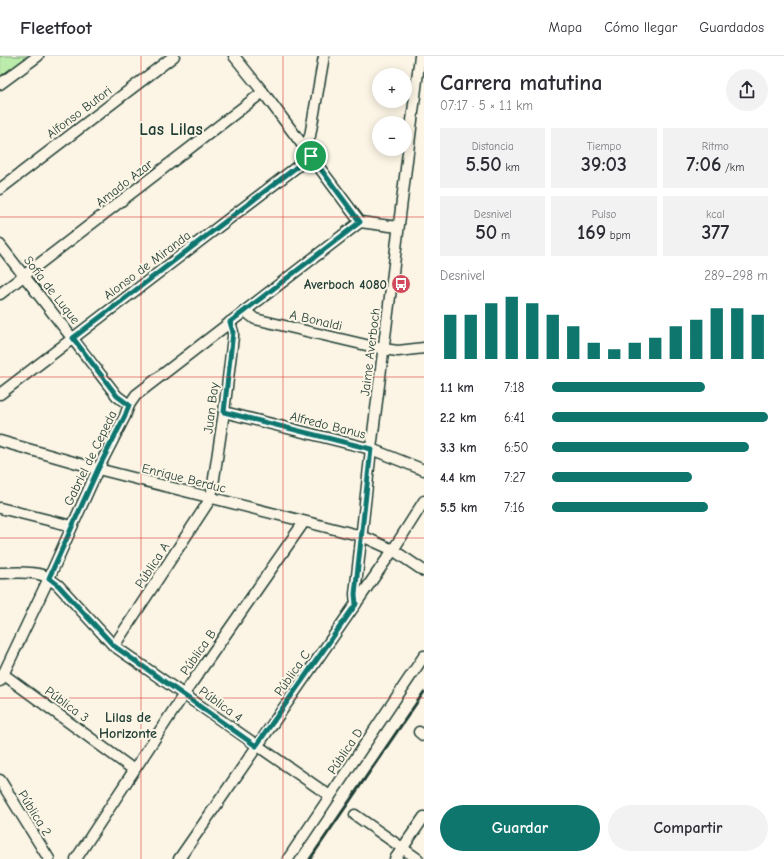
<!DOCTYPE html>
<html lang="es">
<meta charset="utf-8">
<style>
:root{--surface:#fff;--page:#f2f2f3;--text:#2b2b33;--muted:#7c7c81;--line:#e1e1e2;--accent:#0f766e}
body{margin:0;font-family:"Comic Neue",sans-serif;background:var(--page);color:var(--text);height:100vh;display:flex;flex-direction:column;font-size:15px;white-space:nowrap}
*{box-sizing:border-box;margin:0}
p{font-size:13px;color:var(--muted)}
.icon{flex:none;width:22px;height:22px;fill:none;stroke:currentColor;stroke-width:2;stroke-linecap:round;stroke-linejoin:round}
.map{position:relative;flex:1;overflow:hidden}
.details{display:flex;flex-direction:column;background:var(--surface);width:360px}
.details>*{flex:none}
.controls{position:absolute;left:372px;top:12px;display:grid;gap:8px}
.controls a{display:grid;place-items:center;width:40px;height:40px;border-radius:50%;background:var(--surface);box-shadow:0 2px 10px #0003;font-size:20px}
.pin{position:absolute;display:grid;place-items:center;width:34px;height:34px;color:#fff;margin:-17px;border:2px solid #fff;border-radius:50%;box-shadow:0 1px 4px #0007}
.round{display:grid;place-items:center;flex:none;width:42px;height:42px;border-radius:21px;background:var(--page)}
.headline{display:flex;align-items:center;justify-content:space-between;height:68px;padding:0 16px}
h1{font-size:22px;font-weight:800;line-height:30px}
.stats{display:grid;grid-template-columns:repeat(3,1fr);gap:6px;height:68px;padding:4px 16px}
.stats div{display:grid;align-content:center;border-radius:0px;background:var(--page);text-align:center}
.stats b{font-size:20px;font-weight:800}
.stats small{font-size:11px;font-weight:400}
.stats p{font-size:11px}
.chart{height:112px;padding:8px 16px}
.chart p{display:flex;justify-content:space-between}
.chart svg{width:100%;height:72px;margin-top:4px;stroke:var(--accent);stroke-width:6}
.cta{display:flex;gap:8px;margin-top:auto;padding:8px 16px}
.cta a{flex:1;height:46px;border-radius:24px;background:var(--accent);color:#fff;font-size:16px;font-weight:800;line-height:46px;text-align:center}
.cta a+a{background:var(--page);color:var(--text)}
ul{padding:0 16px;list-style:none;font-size:13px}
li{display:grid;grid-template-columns:64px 48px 1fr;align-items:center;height:30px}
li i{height:10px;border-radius:5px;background:var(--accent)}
header{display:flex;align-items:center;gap:24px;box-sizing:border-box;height:56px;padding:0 20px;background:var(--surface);border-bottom:1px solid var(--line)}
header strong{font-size:19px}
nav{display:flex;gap:22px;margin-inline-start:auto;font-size:14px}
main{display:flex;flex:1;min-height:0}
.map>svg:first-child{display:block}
.green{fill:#bcecab;stroke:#6e9470}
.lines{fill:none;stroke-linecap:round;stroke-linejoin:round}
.minor-casing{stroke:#1f3d34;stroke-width:13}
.minor{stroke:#fcf5e5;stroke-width:10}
.rail{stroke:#1f3d34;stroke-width:3}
.route-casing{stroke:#fff;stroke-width:8}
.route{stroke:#0f766e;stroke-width:5}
.grid{fill:none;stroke:#d62828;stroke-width:1;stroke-opacity:0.55}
.labels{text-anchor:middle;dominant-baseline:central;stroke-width:4;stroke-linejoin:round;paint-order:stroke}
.street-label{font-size:13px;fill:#1f3d34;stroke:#fcf5e5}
.poi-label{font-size:13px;font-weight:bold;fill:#1f3d34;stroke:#fcf5e5;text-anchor:end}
.neighbourhood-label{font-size:14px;font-weight:bold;fill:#1f3d34;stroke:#fcf5e5}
.district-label{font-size:17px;font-weight:bold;fill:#1f3d34;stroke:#fcf5e5}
</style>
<header>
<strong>Fleetfoot</strong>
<nav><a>Mapa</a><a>Cómo llegar</a><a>Guardados</a></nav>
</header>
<main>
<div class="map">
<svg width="424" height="803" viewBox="0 0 424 803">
<rect width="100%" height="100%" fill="#fcf5e5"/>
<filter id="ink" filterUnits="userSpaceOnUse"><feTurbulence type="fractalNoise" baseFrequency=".025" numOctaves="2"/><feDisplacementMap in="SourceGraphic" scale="8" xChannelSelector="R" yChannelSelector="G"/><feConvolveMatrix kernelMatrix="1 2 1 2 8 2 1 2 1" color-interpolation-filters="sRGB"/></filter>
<g filter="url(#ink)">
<path class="green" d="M0,0H31L0,23Z"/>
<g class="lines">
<defs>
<g id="minor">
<path d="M234,0L263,36L360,166L398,171"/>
<path d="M0,28L38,0"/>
<path d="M305,92L310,80L324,0"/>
<path d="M0,133L174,0"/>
<path d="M0,189L117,340L129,349"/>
<path d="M0,238L263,36"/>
<path d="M245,255L255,263L383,293L398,295L424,292"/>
<path d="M0,338L311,100"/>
<path d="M224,356L371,393L424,414"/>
<path d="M0,385L98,413L362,480L393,494L424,515"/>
<path d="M0,452L72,470"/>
<path d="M0,517C13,517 30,515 42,519C48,521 53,526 58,529L114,590L330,740"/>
<path d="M356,548L355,538L371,393L420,0"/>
<path d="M114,590L211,442L224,356L233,281V276L230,266"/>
<path d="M3,618L134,714"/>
<path d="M0,625L49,522L98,413L125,360L129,349L136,339L360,166"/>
<path d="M419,676L424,680"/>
<path d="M0,724L49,803"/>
<path d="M355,759L418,803"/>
<path d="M76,803L184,638L304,466"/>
<path d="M179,803L393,494L424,445"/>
<path d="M288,803L424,600"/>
<path d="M395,803L424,761"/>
</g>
</defs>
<use href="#minor" class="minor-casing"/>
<use href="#minor" class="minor"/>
<path class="rail" d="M310,803L424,636"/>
</g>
</g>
<g class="lines" filter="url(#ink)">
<defs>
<path id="route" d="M311,100L360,166L230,266L233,276L224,356L371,393L355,538L356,548L256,690L114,590L58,529L49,522L98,413L125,360L129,349L117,340L73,282Z"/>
</defs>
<use href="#route" class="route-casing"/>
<use href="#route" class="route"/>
</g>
<path class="grid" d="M141,0V803M283,0V803M0,161H424M0,321H424M0,482H424M0,642H424"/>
<defs>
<symbol id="bus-disc" viewBox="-11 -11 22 22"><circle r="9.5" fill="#d1495b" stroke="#fcf5e5"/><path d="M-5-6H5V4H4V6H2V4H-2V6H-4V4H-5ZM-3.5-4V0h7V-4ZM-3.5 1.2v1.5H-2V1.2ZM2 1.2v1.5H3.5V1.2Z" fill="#fff"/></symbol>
</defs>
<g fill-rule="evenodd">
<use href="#bus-disc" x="390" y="217" width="22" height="22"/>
</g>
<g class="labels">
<g class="street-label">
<text transform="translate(79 56) rotate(-37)">Alfonso Butori</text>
<text transform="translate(124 127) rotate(-38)">Amado Azar</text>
<text transform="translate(147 209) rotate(-37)">Alonso de Miranda</text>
<text transform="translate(52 234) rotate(52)">Sofía de Luque</text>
<text transform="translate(316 264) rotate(13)">A Bonaldi</text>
<text transform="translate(370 296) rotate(-83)">Jaime Averboch</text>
<text transform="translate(211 352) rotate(-83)">Juan Bay</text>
<text transform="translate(328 369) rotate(14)">Alfredo Banus</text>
<text transform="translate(90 402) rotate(-64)">Gabriel de Cepeda</text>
<text transform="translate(184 422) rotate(14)">Enrique Berduc</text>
<text transform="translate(152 509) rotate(-57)">Pública A</text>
<text transform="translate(198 596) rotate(-55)">Pública B</text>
<text transform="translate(292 617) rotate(-55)">Pública C</text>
<text transform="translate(67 648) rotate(36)">Pública 3</text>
<text transform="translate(221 648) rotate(36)">Pública 4</text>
<text transform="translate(345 695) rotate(-56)">Pública D</text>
<text transform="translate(35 757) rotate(58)">Pública 2</text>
</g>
<g class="poi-label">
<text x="387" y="228">Averboch 4080</text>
</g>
<g class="neighbourhood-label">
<text x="128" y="661">Lilas de<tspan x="128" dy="16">Horizonte</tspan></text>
</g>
<g class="district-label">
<text x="171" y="73">Las Lilas</text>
</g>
</g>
</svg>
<div class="controls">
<a>+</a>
<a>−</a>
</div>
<div class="pin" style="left:311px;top:100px;background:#1e9e55"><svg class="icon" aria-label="arrive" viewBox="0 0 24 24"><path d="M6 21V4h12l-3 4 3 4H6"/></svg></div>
</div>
<section class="details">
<div class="headline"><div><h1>Carrera matutina</h1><p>07:17 · 5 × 1.1 km</p></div><a class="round"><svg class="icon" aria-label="share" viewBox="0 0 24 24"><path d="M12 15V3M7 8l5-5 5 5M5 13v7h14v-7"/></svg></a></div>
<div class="stats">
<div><p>Distancia</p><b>5.50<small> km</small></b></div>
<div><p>Tiempo</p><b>39:03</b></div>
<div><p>Ritmo</p><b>7:06<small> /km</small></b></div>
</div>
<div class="stats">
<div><p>Desnivel</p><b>50<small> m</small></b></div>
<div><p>Pulso</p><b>169<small> bpm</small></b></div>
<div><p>kcal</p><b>377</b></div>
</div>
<div class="chart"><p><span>Desnivel</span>289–298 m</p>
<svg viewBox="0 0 160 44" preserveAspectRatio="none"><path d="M5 44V17M15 44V17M25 44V10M35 44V6M45 44V10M55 44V17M65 44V24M75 44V34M85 44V38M95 44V34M105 44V31M115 44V24M125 44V20M135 44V13M145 44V13M155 44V17"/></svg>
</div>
<ul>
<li><b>1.1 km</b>7:18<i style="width:71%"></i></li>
<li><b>2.2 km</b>6:41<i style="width:100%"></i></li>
<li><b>3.3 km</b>6:50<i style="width:91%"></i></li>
<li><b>4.4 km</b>7:27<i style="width:65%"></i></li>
<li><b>5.5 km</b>7:16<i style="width:72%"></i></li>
</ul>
<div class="cta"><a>Guardar</a><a>Compartir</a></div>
</section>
</main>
